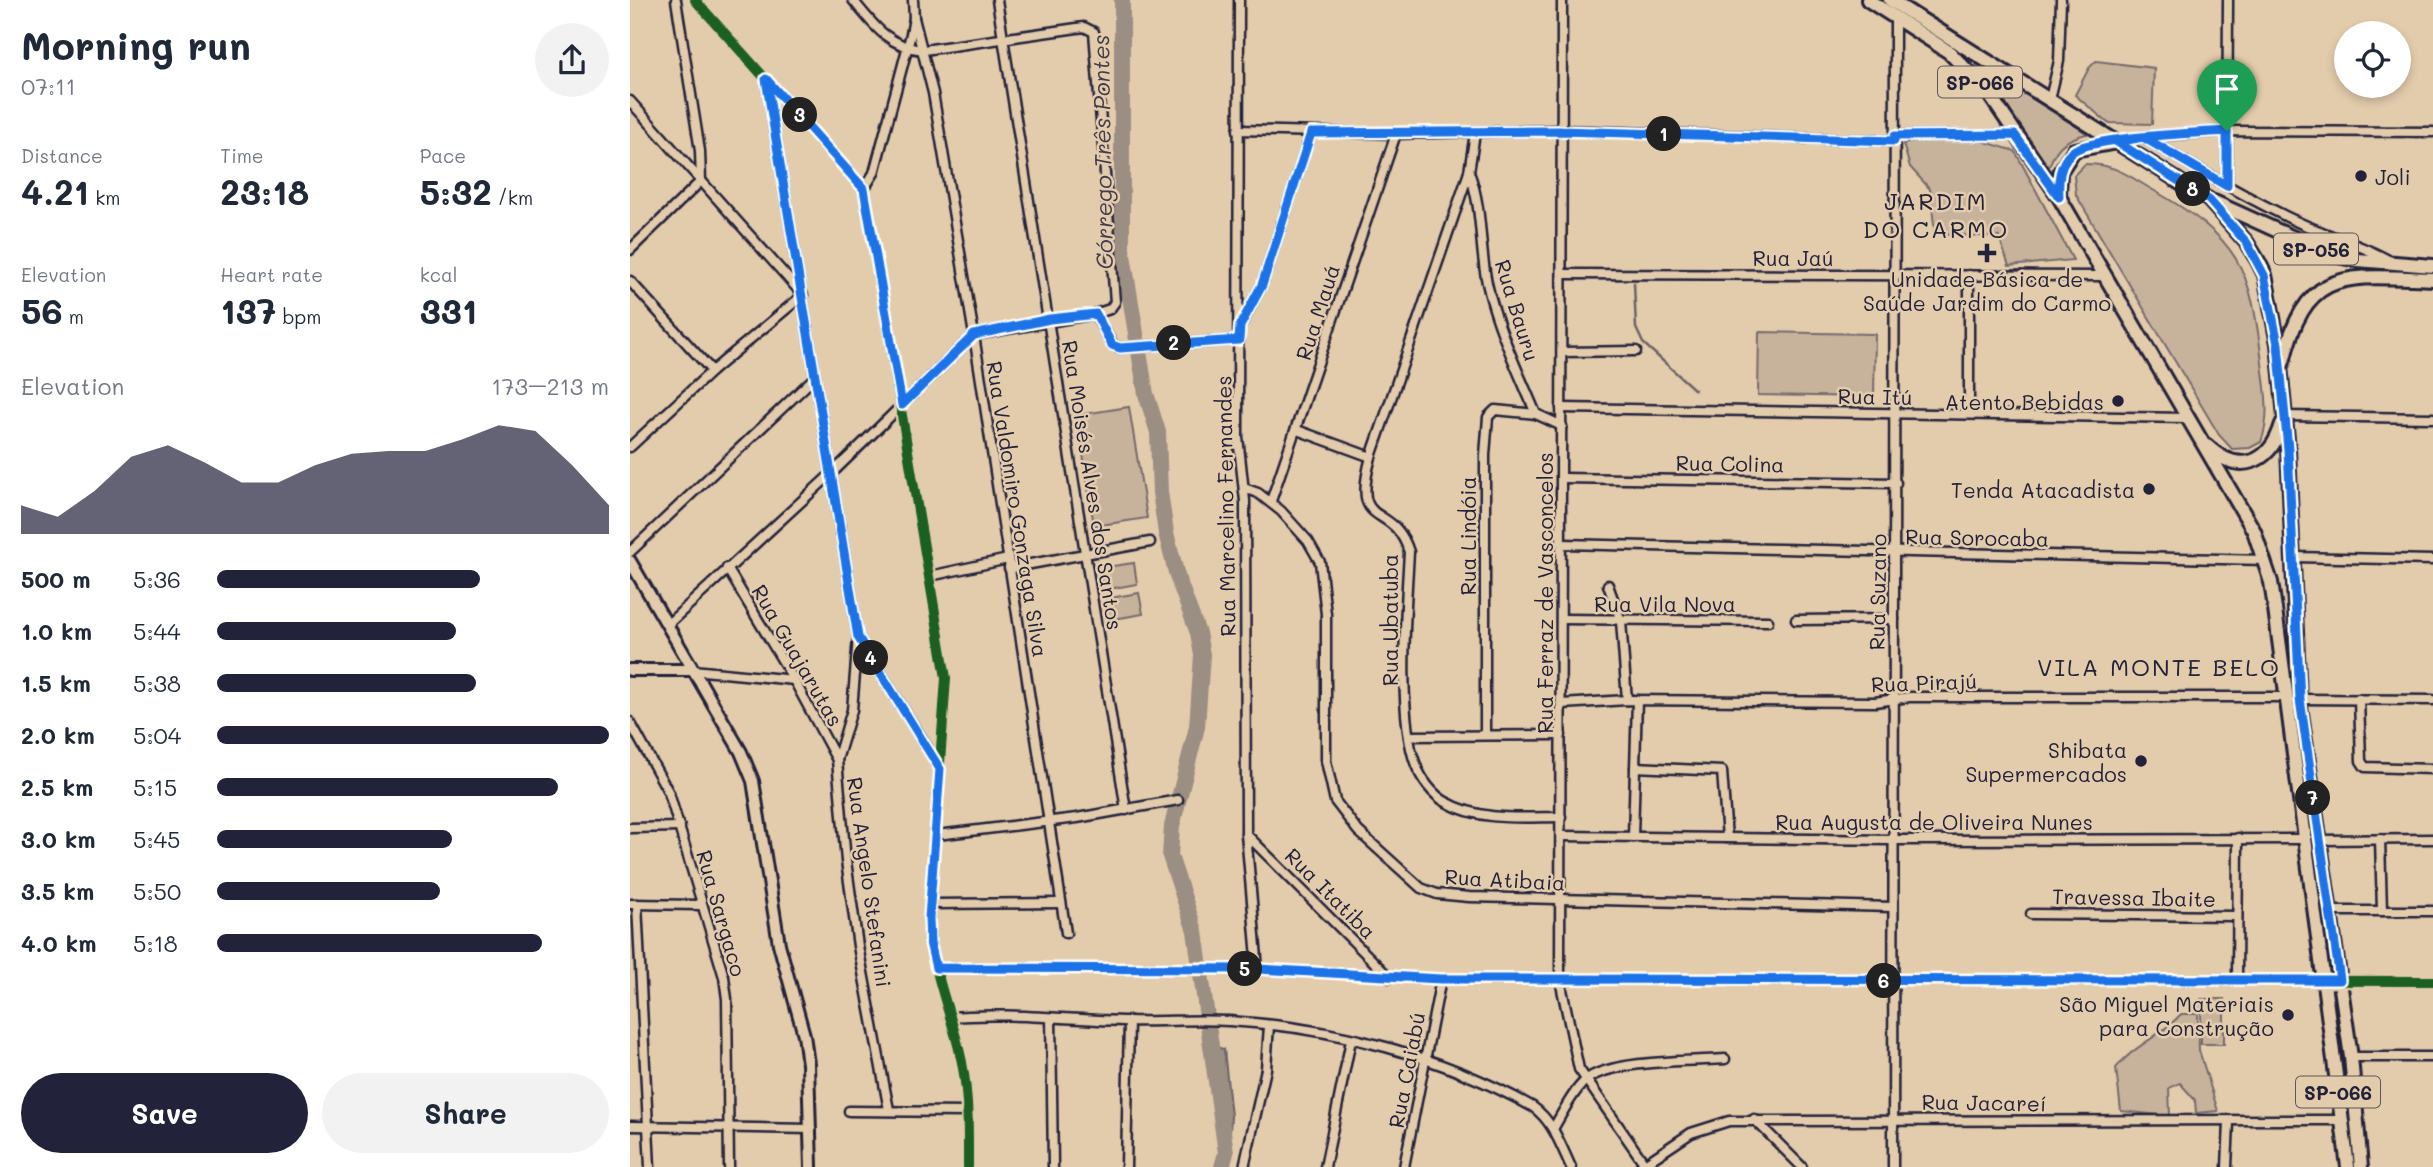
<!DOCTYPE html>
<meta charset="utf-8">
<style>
:root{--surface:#fff;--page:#f2f2f3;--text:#1f2937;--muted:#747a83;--accent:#22223b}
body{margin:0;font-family:Mali,sans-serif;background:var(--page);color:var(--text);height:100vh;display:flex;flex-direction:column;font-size:26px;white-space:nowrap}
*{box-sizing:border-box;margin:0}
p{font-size:23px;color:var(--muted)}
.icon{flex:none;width:38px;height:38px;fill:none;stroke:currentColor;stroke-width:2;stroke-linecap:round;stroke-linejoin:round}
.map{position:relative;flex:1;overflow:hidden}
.panel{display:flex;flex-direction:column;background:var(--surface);width:630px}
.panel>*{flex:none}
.fabs{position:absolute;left:1704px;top:21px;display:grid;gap:14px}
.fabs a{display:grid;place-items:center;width:77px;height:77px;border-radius:50%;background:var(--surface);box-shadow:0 4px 10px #0003;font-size:35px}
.pin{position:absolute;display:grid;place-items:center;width:60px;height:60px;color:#fff;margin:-72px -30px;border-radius:50% 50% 50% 0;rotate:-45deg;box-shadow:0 0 7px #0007}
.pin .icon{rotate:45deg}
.km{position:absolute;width:35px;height:35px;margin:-18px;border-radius:50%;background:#222;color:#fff;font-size:19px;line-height:35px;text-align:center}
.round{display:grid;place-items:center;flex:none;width:74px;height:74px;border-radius:37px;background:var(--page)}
.overview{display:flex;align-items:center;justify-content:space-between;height:119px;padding:0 21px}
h1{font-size:38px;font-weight:700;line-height:52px}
.stats{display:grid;grid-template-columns:repeat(3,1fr);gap:10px;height:119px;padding:7px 21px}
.stats div{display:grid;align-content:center}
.stats b{font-size:35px;font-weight:700}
.stats small{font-size:19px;font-weight:400}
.stats p{font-size:19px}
.chart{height:196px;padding:14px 21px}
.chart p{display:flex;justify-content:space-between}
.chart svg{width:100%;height:126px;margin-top:7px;fill:var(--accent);opacity:.7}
.primary-button{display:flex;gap:14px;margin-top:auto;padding:14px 21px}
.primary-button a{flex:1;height:80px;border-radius:42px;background:var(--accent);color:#fff;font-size:28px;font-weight:700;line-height:80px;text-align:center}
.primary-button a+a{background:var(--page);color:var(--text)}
ul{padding:0 21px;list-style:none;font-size:23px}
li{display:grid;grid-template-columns:112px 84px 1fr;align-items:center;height:52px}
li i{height:18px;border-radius:9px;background:var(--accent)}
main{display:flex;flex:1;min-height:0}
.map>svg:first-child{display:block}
.green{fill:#c7b39c;stroke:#746a6c;stroke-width:2}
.water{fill:#9b8e82;stroke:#6b6366;stroke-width:2}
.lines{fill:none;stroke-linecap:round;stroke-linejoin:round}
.stream{stroke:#6b6366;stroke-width:2.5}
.river{stroke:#9b8e82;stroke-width:16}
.street-casing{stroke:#22223b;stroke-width:13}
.secondary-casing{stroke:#22223b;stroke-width:16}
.primary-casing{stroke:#22223b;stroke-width:18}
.street{stroke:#e3ccac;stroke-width:8}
.secondary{stroke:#e3ccac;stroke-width:10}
.primary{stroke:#e3ccac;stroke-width:12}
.cycleway-casing{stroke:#e3ccac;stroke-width:15}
.cycleway{stroke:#1b5e20;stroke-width:10}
.route-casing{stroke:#fff;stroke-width:14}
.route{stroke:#1a73e8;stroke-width:9}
.poi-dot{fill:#22223b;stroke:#e3ccac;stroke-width:2.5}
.labels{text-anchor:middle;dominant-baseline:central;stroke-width:5;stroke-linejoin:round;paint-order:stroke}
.shield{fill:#e3ccac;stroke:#5c555d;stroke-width:2}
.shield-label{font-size:19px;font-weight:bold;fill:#22223b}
.poi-label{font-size:21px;fill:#22223b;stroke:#e3ccac;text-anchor:end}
.street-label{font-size:21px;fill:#22223b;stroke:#e3ccac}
.water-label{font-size:23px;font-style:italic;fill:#403d4d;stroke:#e3ccac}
.quarter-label{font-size:24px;letter-spacing:2px;fill:#22223b;stroke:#e3ccac}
</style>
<main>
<section class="panel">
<div class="overview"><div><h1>Morning run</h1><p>07:11</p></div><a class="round"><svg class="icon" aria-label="share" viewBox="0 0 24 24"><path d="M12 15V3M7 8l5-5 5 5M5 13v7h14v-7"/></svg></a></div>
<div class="stats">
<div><p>Distance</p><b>4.21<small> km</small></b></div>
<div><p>Time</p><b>23:18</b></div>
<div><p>Pace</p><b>5:32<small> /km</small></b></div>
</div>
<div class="stats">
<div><p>Elevation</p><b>56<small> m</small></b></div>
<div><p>Heart rate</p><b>137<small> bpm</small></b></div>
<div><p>kcal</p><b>331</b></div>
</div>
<div class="chart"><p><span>Elevation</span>173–213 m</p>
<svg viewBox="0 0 160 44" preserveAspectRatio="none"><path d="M0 44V34L10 38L20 29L30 17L40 13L50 19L60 26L70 26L80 20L90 16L100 15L110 15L120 11L130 6L140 8L150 20L160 34V44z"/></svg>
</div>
<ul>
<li><b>500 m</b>5:36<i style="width:67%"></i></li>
<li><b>1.0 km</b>5:44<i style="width:61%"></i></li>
<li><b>1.5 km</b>5:38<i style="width:66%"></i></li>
<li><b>2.0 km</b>5:04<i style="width:100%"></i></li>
<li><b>2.5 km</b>5:15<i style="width:87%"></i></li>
<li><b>3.0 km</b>5:45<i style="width:60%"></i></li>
<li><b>3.5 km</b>5:50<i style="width:57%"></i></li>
<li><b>4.0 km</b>5:18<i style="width:83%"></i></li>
</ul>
<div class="primary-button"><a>Save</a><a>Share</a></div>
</section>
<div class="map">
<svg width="1803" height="1167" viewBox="0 0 1803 1167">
<rect width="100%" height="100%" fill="#e3ccac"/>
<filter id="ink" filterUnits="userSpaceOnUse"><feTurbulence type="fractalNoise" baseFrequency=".0143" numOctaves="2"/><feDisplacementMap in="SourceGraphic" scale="14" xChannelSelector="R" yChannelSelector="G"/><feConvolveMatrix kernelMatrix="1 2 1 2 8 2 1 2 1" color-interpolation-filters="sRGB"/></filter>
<g filter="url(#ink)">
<g class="green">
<path d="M1466,61L1524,68L1522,124L1478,123L1445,95L1459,68Z"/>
<path d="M1345,65L1457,130L1456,134C1432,140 1425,148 1417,172L1373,99Z"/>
<path d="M1302,137H1339L1385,151L1443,260L1379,266L1369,237L1305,234L1300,189L1280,167L1273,144Z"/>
<path d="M1455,164C1485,164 1497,175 1523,190C1609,239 1621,266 1632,363C1635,390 1641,416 1631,442L1620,448L1602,449L1589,435L1446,195L1444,175Z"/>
<path d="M1129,332L1245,334L1244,397L1128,395Z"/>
<path d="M499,407L517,518L464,526L447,415Z"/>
<path d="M504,563L507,584L473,590L469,568Z"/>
<path d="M509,593L513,614L478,620L474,599Z"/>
<rect x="1571" y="999" width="23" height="45"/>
<path d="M1551,1014H1568L1569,1050L1588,1111L1566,1113L1565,1100L1550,1083L1539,1088L1540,1116L1491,1111L1486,1068C1504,1045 1532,1036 1551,1014Z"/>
</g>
<path class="water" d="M585,1047L594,1049L601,1116L598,1167L597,1116Z"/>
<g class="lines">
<path class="stream" d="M1004,283L1006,328L1013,343L1065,390"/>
<path class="river" d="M492,0V249L516,394L528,432L530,492L536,533L547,576L568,633L572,655L567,727L542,826L540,856L565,931L596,1153L592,1167"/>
<defs>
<g id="street">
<path d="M46,0L70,151L71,181"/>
<path d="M65,0L234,189L316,678L299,918C300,963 318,1005 329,1049C339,1088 338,1127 338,1167"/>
<path d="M367,0L496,810"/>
<path d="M609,0L608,437L615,501L616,834L628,969"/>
<path d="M932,0L930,980L949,1069L1014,1163"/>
<path d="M284,18L303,93L344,335L436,933"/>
<path d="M136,79L228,637L222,710L207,760L216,861L228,946L259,1110"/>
<path d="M1420,99L1429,61L1431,0"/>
<path d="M0,101L173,295L82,371L0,447"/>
<path d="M608,130L766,134L930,130L1264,141"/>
<path d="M845,133L839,172L741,457C720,534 763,499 779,552C776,605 767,718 786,765C791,779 803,795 816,802C851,822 893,817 931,817"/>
<path d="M1265,136L1385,135"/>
<path d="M1513,137C1565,167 1616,198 1670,223C1700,237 1731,244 1760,261"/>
<path d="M1487,142L1513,137L1597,131L1803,132"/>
<path d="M839,172C853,209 849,245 857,283C867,328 888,371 906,414"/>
<path d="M1597,186L1598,0"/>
<path d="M234,189L244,173L281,34L284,18L283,0"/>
<path d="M0,250L71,181"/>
<path d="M933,274L1476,276"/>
<path d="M0,281L82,371"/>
<path d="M465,314L483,345L490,348L609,340"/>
<path d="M612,323L632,285L681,133"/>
<path d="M933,352L1006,351"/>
<path d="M931,408L1558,418"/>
<path d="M1339,414V275"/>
<path d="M1653,416L1803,418"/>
<path d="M667,430L741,457"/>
<path d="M932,478L1266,483"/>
<path d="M614,488L628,493L651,511L678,541L690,562L696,614V761L705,801L728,831L791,888L807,894L839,897L1263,907"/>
<path d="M641,501L766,134"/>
<path d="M932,544L1635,560"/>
<path d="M0,552L184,378"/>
<path d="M1664,557L1803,560"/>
<path d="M97,568L164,680L207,760"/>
<path d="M379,568L520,542"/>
<path d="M300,576L378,559"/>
<path d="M978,585L991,621L997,700"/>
<path d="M932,619L1138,621"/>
<path d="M1166,620L1264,619"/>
<path d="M37,625L200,475L344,335L465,314L480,309L485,302L464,32L454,27L294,50C260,48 243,25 223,0"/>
<path d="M228,637L310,768"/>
<path d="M63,670L164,680"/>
<path d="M1669,699L1803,700"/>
<path d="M1729,699L1731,761L1735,767L1803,769"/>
<path d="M932,704L997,700L1245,702L1279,697H1657"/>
<path d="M0,722L39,793L94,977L97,999L99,1167"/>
<path d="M855,735V455L858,417L865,410L906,414L932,426"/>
<path d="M779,736L931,735"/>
<path d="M1005,767L1092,771L1097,838"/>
<path d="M0,828L50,827"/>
<path d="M616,834L760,978"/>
<path d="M307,835L447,818L548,800"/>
<path d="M931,836L1264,840L1676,839"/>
<path d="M1003,837L1007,700"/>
<path d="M1750,839L1752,911"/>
<path d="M1689,840L1803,839"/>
<path d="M0,904L70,905"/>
<path d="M7,904L20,1167"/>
<path d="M300,904L430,903"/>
<path d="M1700,911H1803"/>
<path d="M1401,914L1607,916"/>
<path d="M306,968L628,969L811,979L1803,981"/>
<path d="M1607,980L1608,838"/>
<path d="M319,1017C379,1012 439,1020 499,1021C532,1022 566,1019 599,1021C704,1027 812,1056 903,1107C923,1121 931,1146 941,1167"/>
<path d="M421,1018L423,1167"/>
<path d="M1721,1057H1803"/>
<path d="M219,1111L338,1112"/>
<path d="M1124,1119L1172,1167"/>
<path d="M0,1126L181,1129"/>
<path d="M923,1129C932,1114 943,1091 956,1080C980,1060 1063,1061 1095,1059"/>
<path d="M496,1167L499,1021"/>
<path d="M614,1167L636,1069L639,1025"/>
<path d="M695,1167L721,1040"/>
<path d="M774,1167L811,979"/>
<path d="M1010,1167L1061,1133L1099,1121L1711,1120"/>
<path d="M1263,1167L1265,17"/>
<path d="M1597,1167L1599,1122"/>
</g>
<g id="secondary">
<path d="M0,561L111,752L123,781L149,944L174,1035L178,1064L181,1167"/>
<path d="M0,670H63"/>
</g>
<g id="primary">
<path d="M1238,0L1319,52L1357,91L1429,197L1624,531L1641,582L1645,609L1718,1167"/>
<path d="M1260,0L1579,200L1617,243L1628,261L1635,275L1648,344L1658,449L1669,699L1721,1057L1731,1167"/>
<path d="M1429,197L1430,172L1444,150L1487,142"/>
<path d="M1584,202L1699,254L1727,260L1803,266"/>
<path d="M1653,362C1676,265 1717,276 1803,279"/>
<path d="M1577,446C1609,476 1640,464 1652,424"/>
</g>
</defs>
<use href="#street" class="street-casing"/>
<use href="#secondary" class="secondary-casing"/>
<use href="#primary" class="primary-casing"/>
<use href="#street" class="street"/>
<use href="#secondary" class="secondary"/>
<use href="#primary" class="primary"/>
<defs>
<g id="cycleway">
<path d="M65,0L234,189L316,678L299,918C300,963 318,1005 329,1049C339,1088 338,1127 338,1167"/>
<path d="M306,968L628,969L811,979L1803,981"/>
</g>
</defs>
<use href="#cycleway" class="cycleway-casing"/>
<use href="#cycleway" class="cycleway"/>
</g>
</g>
<g class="lines" filter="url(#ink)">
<defs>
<path id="route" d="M1597,131C1569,133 1459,137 1442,152C1429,164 1428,181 1429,197L1385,135L1265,136L1264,141L930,131L681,133L632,285L610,326L609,340L490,348L482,345L466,314L420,319L344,335L272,405L234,189L136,79L228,637L310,769L299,918L300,942L306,968L628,969L811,979L1710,980L1670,699L1658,449L1648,344L1634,275L1617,243L1579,200L1487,142L1513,137L1597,186V131"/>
</defs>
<use href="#route" class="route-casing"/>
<use href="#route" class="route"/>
</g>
<g class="poi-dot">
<circle cx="1731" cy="176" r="7"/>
<path d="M1353.5 242.5h7v7h7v7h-7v7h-7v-7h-7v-7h7z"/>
<circle cx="1488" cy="401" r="7"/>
<circle cx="1519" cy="489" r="7"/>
<circle cx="1511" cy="761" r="7"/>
<circle cx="1658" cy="1015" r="7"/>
</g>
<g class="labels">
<g class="shield">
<rect x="1308" y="66.5" width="84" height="31" rx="5"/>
<rect x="1644" y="233.5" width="84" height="31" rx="5"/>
<rect x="1666" y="1076.5" width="84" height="31" rx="5"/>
</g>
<g class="shield-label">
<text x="1350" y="82">SP-066</text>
<text x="1686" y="249">SP-056</text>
<text x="1708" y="1092">SP-066</text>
</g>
<g class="poi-label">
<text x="1745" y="176" text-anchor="start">Joli</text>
<text x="1357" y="278" text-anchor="middle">Unidade Básica de<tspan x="1357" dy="24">Saúde Jardim do Carmo</tspan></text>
<text x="1474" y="401">Atento Bebidas</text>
<text x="1505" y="489">Tenda Atacadista</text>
<text x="1497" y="749">Shibata<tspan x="1497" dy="24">Supermercados</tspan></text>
<text x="1644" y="1003">São Miguel Materiais<tspan x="1644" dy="24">para Construção</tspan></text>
</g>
<g class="street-label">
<text x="1163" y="257">Rua Jaú</text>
<text transform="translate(888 310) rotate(73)">Rua Bauru</text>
<text transform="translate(687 312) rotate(-72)">Rua Mauá</text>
<text transform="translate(1245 396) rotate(1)">Rua Itú</text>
<text transform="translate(1100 463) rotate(1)">Rua Colina</text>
<text transform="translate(463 485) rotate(81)">Rua Moisés Alves dos Santos</text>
<text transform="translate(595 506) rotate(-91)">Rua Marcelino Fernandes</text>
<text transform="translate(388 509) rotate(81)">Rua Valdomiro Gonzaga Silva</text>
<text transform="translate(837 536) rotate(-90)">Rua Lindóia</text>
<text transform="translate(1347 537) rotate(1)">Rua Sorocaba</text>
<text transform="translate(1247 592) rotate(-89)">Rua Suzano</text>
<text transform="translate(914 593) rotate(-90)">Rua Ferraz de Vasconcelos</text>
<text x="1035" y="603">Rua Vila Nova</text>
<text transform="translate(759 620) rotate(-90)">Rua Ubatuba</text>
<text transform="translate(168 655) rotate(60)">Rua Guajarutas</text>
<text transform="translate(1294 682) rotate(-2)">Rua Pirajú</text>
<text x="1304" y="821">Rua Augusta de Oliveira Nunes</text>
<text transform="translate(875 879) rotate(3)">Rua Atibaia</text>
<text transform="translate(240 882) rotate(82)">Rua Angelo Stefanini</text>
<text transform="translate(701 893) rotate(45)">Rua Itatiba</text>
<text transform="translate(1504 897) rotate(1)">Travessa Ibaite</text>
<text transform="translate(92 913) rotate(74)">Rua Sargaco</text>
<text transform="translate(776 1070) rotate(-79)">Rua Caiabú</text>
<text transform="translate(1354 1102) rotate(1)">Rua Jacareí</text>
</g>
<g class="water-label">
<text transform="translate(472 152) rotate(-91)">Córrego Três Pontes</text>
</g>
<g class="quarter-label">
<text x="1306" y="200">JARDIM<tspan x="1306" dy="28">DO CARMO</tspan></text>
<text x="1529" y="666">VILA MONTE BELO</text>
</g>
</g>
</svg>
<div class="fabs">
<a><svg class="icon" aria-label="locate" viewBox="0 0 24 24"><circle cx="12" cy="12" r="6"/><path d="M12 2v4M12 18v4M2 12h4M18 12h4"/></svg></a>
</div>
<div class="pin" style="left:1597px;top:131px;background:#1e9e55"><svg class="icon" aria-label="arrive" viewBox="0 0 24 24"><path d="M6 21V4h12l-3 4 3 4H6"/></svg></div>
<b class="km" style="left:1034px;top:134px">1</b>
<b class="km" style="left:544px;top:343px">2</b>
<b class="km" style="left:170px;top:115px">3</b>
<b class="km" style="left:241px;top:658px">4</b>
<b class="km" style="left:615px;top:969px">5</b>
<b class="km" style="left:1254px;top:981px">6</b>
<b class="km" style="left:1683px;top:798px">7</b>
<b class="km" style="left:1563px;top:189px">8</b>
</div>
</main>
